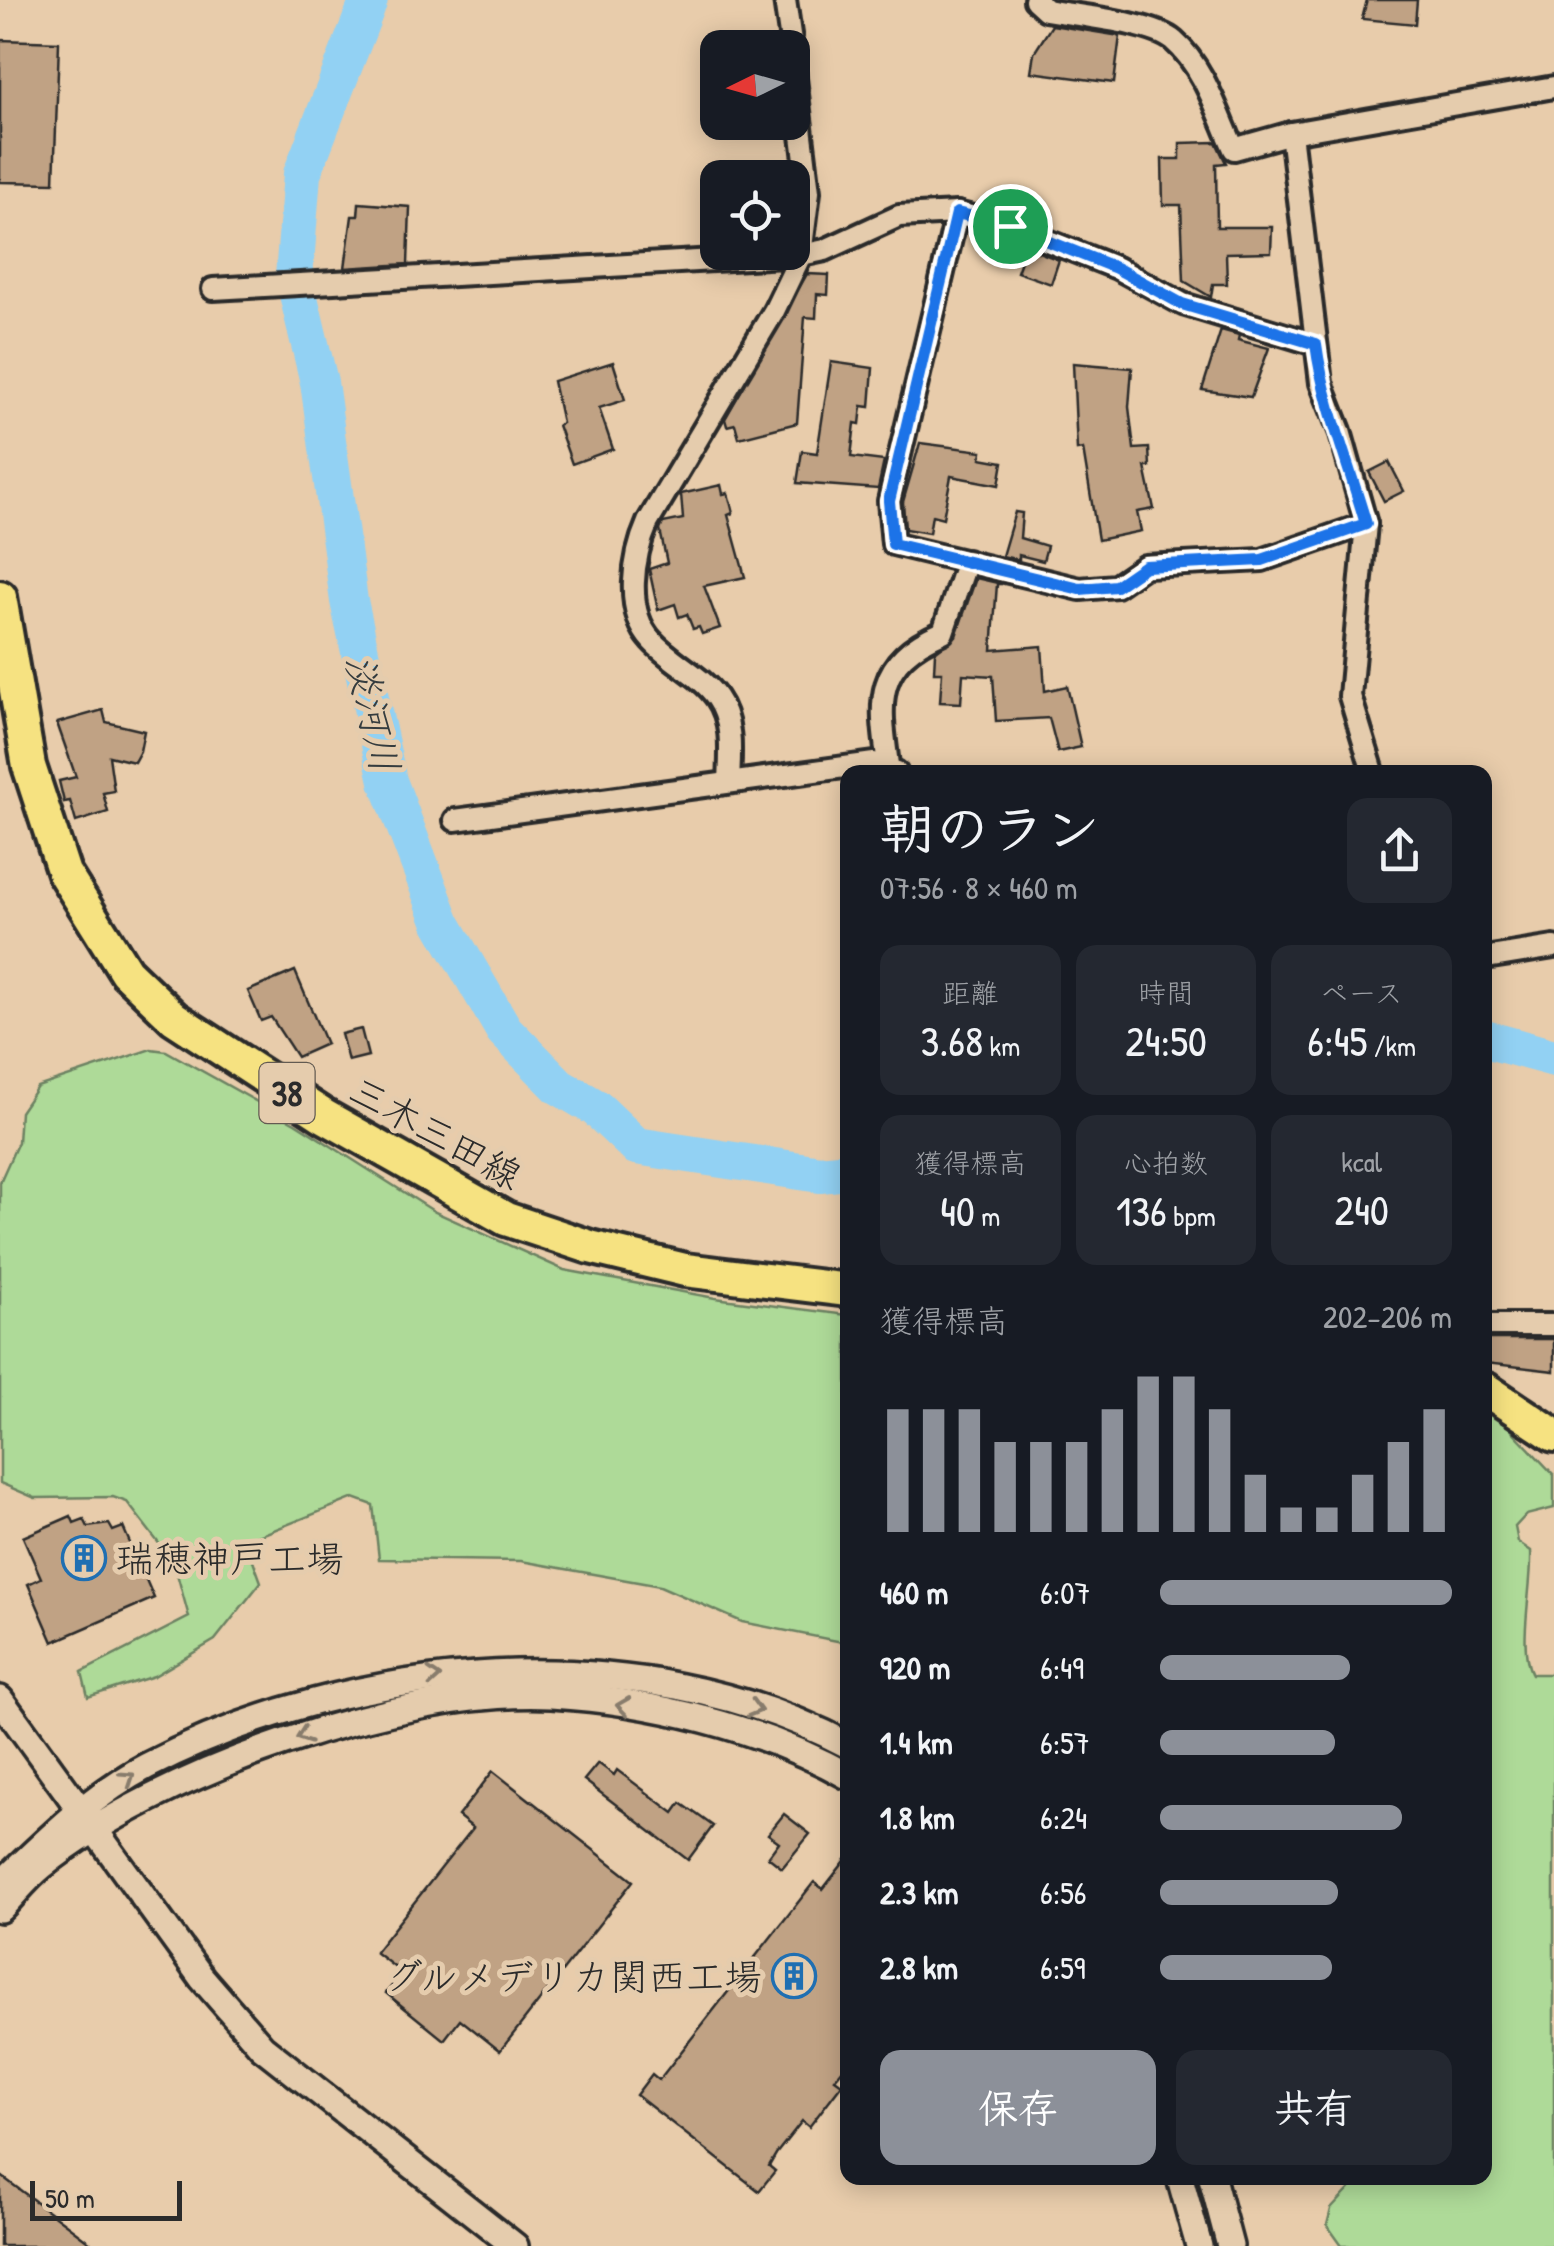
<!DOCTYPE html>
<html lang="ja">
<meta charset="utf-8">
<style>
:root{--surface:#171b24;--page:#242831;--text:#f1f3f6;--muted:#9ea1a6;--accent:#8c9099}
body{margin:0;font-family:"Patrick Hand","Klee One",sans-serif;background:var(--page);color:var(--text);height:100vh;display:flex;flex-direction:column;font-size:38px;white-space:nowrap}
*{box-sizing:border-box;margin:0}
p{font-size:32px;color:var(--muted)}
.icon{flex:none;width:55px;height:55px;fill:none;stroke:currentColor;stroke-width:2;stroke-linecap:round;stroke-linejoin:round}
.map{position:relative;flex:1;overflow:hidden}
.side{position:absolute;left:840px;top:765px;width:652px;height:1420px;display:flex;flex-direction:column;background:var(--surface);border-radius:20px;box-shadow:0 5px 25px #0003}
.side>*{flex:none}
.needle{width:65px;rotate:265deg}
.fabs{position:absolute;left:700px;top:30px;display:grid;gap:20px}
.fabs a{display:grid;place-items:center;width:110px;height:110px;border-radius:20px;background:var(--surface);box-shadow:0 5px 25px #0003;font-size:50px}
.scale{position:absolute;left:30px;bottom:25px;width:152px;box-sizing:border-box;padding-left:10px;border:5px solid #2b2b2b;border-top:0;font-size:28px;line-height:35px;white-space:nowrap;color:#2b2b2b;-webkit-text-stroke:8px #e5ccad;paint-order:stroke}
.pin{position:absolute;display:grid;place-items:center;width:85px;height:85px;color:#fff;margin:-42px;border:5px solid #fff;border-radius:50%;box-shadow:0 2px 10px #0007}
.round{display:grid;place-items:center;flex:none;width:105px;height:105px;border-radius:20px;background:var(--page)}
.summary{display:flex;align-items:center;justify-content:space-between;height:170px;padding:0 40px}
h1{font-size:55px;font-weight:600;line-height:75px}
.metrics{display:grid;grid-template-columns:repeat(3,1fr);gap:15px;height:170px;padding:10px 40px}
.metrics div{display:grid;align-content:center;border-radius:20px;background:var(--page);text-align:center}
.metrics b{font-size:42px;font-weight:600}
.metrics small{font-size:28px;font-weight:400}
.metrics p{font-size:28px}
.chart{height:280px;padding:20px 40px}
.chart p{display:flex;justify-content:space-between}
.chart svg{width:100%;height:180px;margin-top:10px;stroke:var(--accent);stroke-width:6}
.action{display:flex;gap:20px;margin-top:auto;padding:20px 40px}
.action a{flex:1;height:115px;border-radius:20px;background:var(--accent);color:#fff;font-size:40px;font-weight:600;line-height:115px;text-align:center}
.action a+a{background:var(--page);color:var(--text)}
ul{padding:0 40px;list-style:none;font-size:32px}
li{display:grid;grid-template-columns:160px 120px 1fr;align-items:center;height:75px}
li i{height:25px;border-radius:12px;background:var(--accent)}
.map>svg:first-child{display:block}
.green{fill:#aeda98;stroke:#6c8262;stroke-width:2.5}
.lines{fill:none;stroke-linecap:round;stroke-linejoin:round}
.river{stroke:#92d1f3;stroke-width:38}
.building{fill:#c0a284;stroke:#2b2b2b;stroke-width:2.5}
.minor-casing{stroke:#2b2b2b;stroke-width:28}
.tertiary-casing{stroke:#2b2b2b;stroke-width:32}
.primary-casing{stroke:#2b2b2b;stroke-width:40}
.minor{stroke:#e5ccad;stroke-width:20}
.tertiary{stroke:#e5ccad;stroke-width:25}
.primary{stroke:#f6e281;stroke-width:32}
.oneway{stroke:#887c6c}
.route-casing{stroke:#fff;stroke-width:20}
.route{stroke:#1a73e8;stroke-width:12}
.labels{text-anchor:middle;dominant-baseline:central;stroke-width:10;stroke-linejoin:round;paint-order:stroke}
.shield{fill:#e5ccad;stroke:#635b52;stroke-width:2.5}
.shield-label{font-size:35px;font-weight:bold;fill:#2b2b2b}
.street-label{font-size:38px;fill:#2b2b2b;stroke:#e5ccad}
.poi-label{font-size:38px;fill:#2b2b2b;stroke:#e5ccad;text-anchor:start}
.water-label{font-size:40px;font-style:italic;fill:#353c3f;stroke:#e5ccad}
</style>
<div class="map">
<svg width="1554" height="2246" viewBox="0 0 1554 2246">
<rect width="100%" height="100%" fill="#e8ccab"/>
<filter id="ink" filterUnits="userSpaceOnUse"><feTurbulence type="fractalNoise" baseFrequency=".01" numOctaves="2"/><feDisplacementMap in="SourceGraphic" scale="20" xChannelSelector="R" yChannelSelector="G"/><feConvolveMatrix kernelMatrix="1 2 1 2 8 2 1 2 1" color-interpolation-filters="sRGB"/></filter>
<g filter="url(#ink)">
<g class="green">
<path d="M151,1049L166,1051L295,1123L435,1212L564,1270L715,1298L847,1315V1643L742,1622L660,1586L521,1561L379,1559L373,1505L354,1498L246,1541L261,1582L215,1640L154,1676L88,1697L82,1672L189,1617L174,1563L127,1502L113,1497L35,1498L0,1483V1182L18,1142L20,1112L37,1087Z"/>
<path d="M1485,1411L1502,1420L1554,1475V1508L1526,1515L1515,1527L1518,1542L1531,1551C1533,1585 1517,1649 1532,1674H1554V2246H1342L1327,2225L1331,2209L1360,2178H1485Z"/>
</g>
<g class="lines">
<g class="river">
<path d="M369,0L302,174L294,277L319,382L349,601L388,781L442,923L504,1030L559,1086L596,1108L636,1146L820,1174L848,1171"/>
<path d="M1485,1039L1554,1058"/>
</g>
</g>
<g class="building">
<path d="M1367,0H1417L1415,24L1362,19Z"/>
<path d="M1052,25L1120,36L1114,83L1031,72L1034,53Z"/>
<path d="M0,40L59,42L54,183L0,182Z"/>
<path d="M1216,142L1226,163L1216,164L1217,227H1272L1271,252L1226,253L1227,284H1213L1211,297L1184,281L1181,205H1163L1162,159H1180V143Z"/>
<path d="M359,203L410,207L408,264L345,268L352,216H358Z"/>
<path d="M1026,247L1059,260L1051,284L1017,272Z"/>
<path d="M807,274L829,275L828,295L817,294L816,318L805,317L797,423L739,438L735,424L727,426L725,419Z"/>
<path d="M1221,330L1239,335L1238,340L1269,348L1251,397L1202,390Z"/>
<path d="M613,362L625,400L599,408L613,449L572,464L558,425L562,423L553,381Z"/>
<path d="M831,362L873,368L870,407L862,406L860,424L855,423L851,457L884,461L878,489L797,483L802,451L817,453Z"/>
<path d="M1073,363L1132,368L1129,407L1134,449L1149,448L1150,467H1145L1154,509L1137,512L1141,531L1098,540L1083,449L1077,450Z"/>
<path d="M920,443L982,451L981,458L1003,462L999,485L951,476L943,518L932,515L929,533L905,529L903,502Z"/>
<path d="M1389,462L1404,491L1384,501L1369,472Z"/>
<path d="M721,485L723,494L728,493L733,513L728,515L745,577L704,586L720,628L702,634L699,627L693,629L687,614L679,617L675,604L658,610L649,569L667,563L660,530L663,523L683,519L681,494Z"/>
<path d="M1015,512L1022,513L1020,538L1047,546L1043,561L1019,555V560L1002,556Z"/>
<path d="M976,578L1002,584H997L992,650L1042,646L1045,691L1067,686L1081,747L1058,752L1049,718L996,721L993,676L963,674L961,703L940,702L942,672H934L935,652L956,636Z"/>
<path d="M103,710L106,722L144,731L140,751L134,762L109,756L114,791L103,793L108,812L76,822L70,801L64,802L59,781L76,777L57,723Z"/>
<path d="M295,971L326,1044L297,1057L271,1017L261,1021L248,991Z"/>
<path d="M361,1029L368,1056L348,1061L341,1034Z"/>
<path d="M1485,1339H1554V1371L1485,1363Z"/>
<path d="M71,1516L74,1523L84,1519L88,1527L109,1524L113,1531L123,1527L154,1598L53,1642L28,1584L41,1578L23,1537Z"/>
<path d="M598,1763L614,1775L617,1770L674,1813L681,1803L713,1826L688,1860L584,1780Z"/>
<path d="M493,1771L633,1881L500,2051L460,2019L444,2040L386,1993L402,1973L375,1952L473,1828L458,1816Z"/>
<path d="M784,1814L810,1834L782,1868L768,1857L779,1842L768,1834Z"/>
<path d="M848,1857V2063L835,2079L842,2084L809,2127L802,2121L776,2154L769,2166L775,2171L759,2191L636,2095L652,2074L659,2080L814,1882L823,1889Z"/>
<path d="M0,2175L95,2246H0Z"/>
</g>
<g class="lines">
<defs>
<g id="minor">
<path d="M785,0L792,48"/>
<path d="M1035,0L1046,10C1077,16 1152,22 1174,41C1204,67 1218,114 1234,149L1291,133L1554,87"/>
<path d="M1291,133L1321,383L1340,431L1366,524L1350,696L1373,772"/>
<path d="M957,213L889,501L893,544L1080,589L1116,586L1145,566L1262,560L1366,524"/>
<path d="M213,289L801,255L825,250L899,216L957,213L1010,226L1117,268L1183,304L1315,344"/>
<path d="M889,772C880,705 870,663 943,632L967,561"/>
<path d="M729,782C730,755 734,722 717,698C701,675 671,662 652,641C624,611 633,556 648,522L774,311L801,255L809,192L792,54"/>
<path d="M455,820L874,763L896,772"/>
<path d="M1485,958L1554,947"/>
<path d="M1485,1325H1554"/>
</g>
<g id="tertiary">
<path d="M0,1699L202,1978L262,2047L515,2246"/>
<path d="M0,1885C45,1842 91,1795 147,1766C353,1659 638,1634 848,1745"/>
<path d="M0,1909C14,1895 27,1878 42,1866C158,1772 402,1687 551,1695C651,1701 761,1727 848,1776"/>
<path d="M1180,2178L1199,2246"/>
<path d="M1212,2178L1230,2246"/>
</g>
<g id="primary">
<path d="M0,597L29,766L64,873L126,972L174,1018L324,1116L506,1219L590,1247L685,1270L848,1290"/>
<path d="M1485,1389L1554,1435"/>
</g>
</defs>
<use href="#minor" class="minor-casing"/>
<use href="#tertiary" class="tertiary-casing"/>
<use href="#primary" class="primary-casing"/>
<use href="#minor" class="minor"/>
<use href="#tertiary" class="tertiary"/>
<use href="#primary" class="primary"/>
</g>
<defs><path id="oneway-chevron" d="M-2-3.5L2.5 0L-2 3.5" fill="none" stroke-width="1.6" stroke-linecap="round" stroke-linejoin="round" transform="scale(2.5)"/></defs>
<g class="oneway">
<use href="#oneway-chevron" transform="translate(434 1677) rotate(-4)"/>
<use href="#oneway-chevron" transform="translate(623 1706) rotate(-172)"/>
<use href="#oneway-chevron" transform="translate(755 1709) rotate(16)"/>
<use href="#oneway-chevron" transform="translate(303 1736) rotate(160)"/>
<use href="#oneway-chevron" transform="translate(128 1778) rotate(-34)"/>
</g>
</g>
<g class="lines" filter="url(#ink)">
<defs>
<path id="route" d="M957,213L1010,226L1116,268L1182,304L1316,344C1324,405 1349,464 1366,524L1262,560L1145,566L1116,586L1080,589L893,544L889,501Z"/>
</defs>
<use href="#route" class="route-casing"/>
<use href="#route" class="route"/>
</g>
<defs>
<symbol id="building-ring" viewBox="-11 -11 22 22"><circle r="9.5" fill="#e5ccad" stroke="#1f6fb2" stroke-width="1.5"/><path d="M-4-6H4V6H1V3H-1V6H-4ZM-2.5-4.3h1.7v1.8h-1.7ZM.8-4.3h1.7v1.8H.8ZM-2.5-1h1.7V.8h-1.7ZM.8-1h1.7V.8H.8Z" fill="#1f6fb2"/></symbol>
</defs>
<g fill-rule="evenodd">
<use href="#building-ring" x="59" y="1533" width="50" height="50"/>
<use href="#building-ring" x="769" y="1951" width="50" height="50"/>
</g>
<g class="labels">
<rect class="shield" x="259.5" y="1063" width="55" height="60" rx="8"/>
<g class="shield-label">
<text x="287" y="1093">38</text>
</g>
<g class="street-label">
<text transform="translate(436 1132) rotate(29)">三木三田線</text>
</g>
<g class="poi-label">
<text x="116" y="1558">瑞穂神戸工場</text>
<text x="762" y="1976" text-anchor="end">グルメデリカ関西工場</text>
</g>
<g class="water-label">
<text transform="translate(374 713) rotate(77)">淡河川</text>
</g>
</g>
</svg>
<div class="fabs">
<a><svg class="needle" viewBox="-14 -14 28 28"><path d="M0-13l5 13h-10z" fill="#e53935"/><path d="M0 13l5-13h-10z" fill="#9ea1a6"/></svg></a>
<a><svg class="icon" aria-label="locate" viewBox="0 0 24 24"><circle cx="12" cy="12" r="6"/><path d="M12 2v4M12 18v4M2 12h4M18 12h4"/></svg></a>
</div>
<div class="scale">50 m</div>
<div class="pin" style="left:1010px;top:226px;background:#1e9e55"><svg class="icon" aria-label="arrive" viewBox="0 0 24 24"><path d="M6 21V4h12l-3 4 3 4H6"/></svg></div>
<section class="side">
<div class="summary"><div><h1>朝のラン</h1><p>07:56 · 8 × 460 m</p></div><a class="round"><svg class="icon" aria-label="share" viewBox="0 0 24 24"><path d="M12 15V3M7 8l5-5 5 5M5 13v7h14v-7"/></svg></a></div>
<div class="metrics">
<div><p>距離</p><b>3.68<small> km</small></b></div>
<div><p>時間</p><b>24:50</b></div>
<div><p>ペース</p><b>6:45<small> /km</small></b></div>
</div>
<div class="metrics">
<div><p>獲得標高</p><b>40<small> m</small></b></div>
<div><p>心拍数</p><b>136<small> bpm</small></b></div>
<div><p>kcal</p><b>240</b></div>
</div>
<div class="chart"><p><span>獲得標高</span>202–206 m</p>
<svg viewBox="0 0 160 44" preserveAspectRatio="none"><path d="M5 44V14M15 44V14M25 44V14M35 44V22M45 44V22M55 44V22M65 44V14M75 44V6M85 44V6M95 44V14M105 44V30M115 44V38M125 44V38M135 44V30M145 44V22M155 44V14"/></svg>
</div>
<ul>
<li><b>460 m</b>6:07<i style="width:100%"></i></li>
<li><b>920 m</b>6:49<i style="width:65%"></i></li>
<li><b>1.4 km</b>6:57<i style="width:60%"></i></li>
<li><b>1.8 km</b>6:24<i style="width:83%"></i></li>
<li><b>2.3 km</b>6:56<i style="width:61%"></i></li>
<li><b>2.8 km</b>6:59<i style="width:59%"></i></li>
</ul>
<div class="action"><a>保存</a><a>共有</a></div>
</section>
</div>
